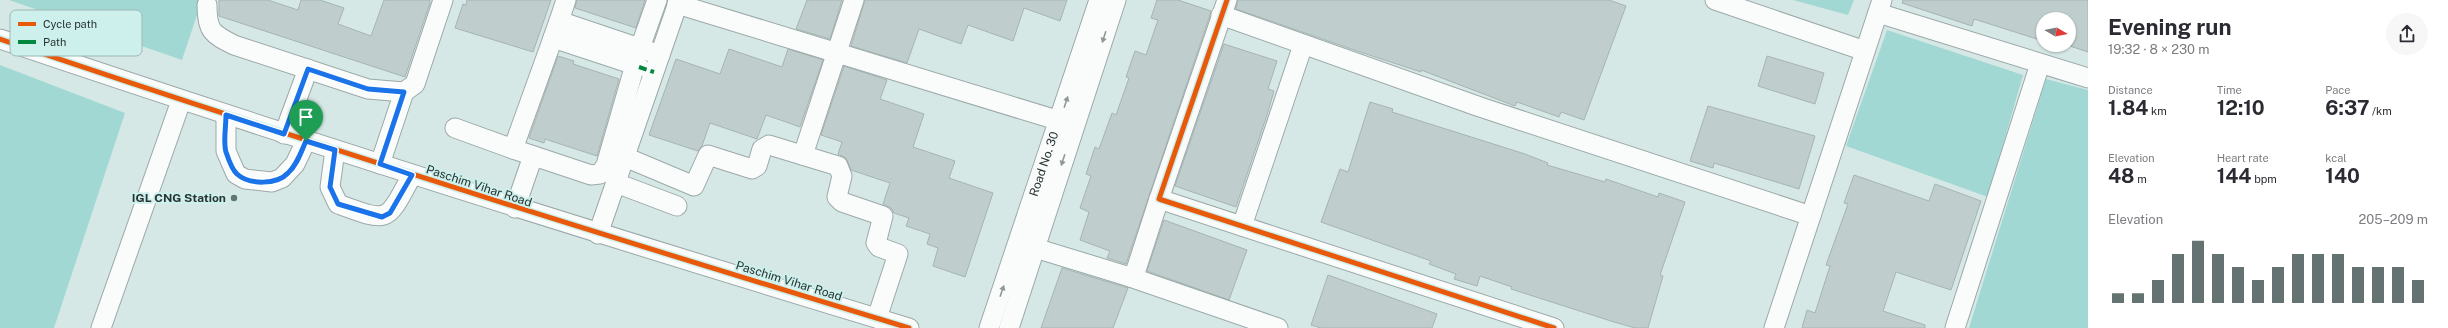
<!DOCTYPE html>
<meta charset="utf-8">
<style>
:root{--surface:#fff;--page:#f7f7f7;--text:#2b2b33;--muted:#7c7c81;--accent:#647372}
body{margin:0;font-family:"Public Sans",sans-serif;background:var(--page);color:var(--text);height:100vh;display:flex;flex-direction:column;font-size:15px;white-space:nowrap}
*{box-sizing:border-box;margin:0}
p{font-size:13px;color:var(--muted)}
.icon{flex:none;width:22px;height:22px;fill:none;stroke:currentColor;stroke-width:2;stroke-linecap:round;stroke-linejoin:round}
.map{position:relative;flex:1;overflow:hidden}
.details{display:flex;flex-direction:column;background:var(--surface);width:360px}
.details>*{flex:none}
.needle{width:26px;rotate:100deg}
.controls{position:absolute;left:2036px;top:12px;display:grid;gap:8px}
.controls a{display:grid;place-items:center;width:40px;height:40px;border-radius:50%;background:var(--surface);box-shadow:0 1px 3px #0004;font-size:20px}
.pin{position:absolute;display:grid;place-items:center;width:34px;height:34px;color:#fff;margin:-41px -17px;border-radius:50% 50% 50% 0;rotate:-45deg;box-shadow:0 0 4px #0007}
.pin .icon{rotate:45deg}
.round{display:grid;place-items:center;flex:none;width:42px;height:42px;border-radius:21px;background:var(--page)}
.overview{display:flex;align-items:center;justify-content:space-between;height:68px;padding:0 20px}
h1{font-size:22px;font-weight:700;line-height:30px}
.stats{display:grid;grid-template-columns:repeat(3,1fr);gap:6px;height:68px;padding:4px 20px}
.stats div{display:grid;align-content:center}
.stats b{font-size:20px;font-weight:700}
.stats small{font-size:11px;font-weight:400}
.stats p{font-size:11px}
.chart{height:112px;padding:8px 20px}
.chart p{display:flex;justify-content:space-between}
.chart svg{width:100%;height:72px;margin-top:4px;stroke:var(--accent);stroke-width:6}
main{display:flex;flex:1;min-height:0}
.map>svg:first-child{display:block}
.green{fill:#a2d8d3}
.building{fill:#bfcdcc;stroke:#a6b4b2}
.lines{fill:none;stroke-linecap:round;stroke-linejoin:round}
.minor-casing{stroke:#9ba9a8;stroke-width:21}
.minor{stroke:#f9fcfb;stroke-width:19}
.quiet{stroke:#00873e;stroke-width:4;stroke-dasharray:8 4;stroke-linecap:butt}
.cycleway-casing{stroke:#cef0ec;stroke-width:8}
.cycleway{stroke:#e8590c;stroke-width:5}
.oneway{fill:#909897}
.route-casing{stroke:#fff;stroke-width:8}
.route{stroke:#1a73e8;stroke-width:5}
.poi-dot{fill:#647372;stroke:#cef0ec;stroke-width:1.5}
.labels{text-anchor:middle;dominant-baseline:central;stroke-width:4;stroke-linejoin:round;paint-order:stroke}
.street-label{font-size:12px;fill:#273433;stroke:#cef0ec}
.poi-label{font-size:12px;font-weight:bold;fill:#273433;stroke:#cef0ec;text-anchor:end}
.key{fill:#cef0ec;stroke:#9cb8b4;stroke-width:1}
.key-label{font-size:11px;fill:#273433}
</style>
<main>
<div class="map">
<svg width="2088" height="328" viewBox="0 0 2088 328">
<rect width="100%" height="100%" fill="#d6e8e6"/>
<g class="green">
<path d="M9,0H202L182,60Z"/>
<path d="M1793,0H1854L1848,15Z"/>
<path d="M1887,30L2023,75L1988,197L1846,146Z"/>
<path d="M0,65L125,113L54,328H0Z"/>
<path d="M2046,79L2088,90V328H1969Z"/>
</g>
<g class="building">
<path d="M219,0H268L298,10L301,0H320L344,8L338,24L371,36L384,0H430V3L405,77L219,16Z"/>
<path d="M467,0H551L533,52L455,28L463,4L466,5Z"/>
<path d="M577,0H645L636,28L575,8Z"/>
<path d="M807,0H842L830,39L796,29Z"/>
<path d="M865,0H1067L1060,21L1024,8L1013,41L968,25L961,44L919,29L907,63L851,46Z"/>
<path d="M1157,0H1178L1211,11L1210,15L1126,264L1107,258L1110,251L1080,240L1089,212L1080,208L1091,176L1086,174L1095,147L1099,149L1112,113L1116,115L1129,78L1126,77L1135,51L1146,55L1158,20L1151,18Z"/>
<path d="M1238,0H1609L1626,6L1584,120L1561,112L1559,117L1517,102L1515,106L1421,70V72L1354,50L1236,9Z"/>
<path d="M1903,0H2088V52L2067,45H2069V19H2043V41L1974,19L1972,26L1902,3Z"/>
<path d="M1224,44L1277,61L1268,89L1274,91L1267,115L1236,207L1175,186Z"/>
<path d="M729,49L782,67L788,49L823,60L800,127L766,115L757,139L710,123L702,146L698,151L649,135L676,59L720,74Z"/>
<path d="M558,56L574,61L573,64L619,79L597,156L545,139L544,143L529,138Z"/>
<path d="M1767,56L1824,73L1815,104L1758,86Z"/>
<path d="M844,66L887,80L880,99L924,114L913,147L955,161L949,178L993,193L965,277L933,266L938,248L927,244L930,234L906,226L909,218L894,213L891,208L883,204L890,183L851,170L846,158L838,154L842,142L821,135Z"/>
<path d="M1370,102L1393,109L1392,112L1525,154L1548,163L1547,165L1605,182L1606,179L1658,197L1659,193L1685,202L1660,275L1663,276L1648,328H1635L1614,322L1511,289L1512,287L1480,276L1477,286L1454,279L1456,274L1429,264L1431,261L1321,222L1340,169L1348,172Z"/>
<path d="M1708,106L1815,136L1799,189L1714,163L1713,168L1690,161Z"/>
<path d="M1854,175L1929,201L1935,184L1981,201L1951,290L1896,272L1883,311L1925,325V328H1802L1807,310L1815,313L1830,266L1826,265L1848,204L1844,203Z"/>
<path d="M1164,220L1247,250L1229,300L1147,271Z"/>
<path d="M1062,268L1128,288L1113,328H1041Z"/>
<path d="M1328,275L1437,314L1432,328H1321L1311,325Z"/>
</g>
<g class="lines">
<defs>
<g id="minor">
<path d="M1227,0L1159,199L1554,328"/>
<path d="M1715,0L1865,51"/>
<path d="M677,4L1060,121"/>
<path d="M207,5C207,31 212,34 234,45L368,89L404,92L415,84L443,0"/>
<path d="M1878,13L2088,78"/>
<path d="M1221,15L1480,107L1811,216"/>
<path d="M559,21L566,0"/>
<path d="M553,38L559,21L660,55"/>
<path d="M0,39C301,141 605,236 909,328"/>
<path d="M640,48L657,0"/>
<path d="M635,65L606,165L600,174L591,175L513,149L553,38L635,65L639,67"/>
<path d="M226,115V151L236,174L245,179L272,182L282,178L295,164L306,141"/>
<path d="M455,128L513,149"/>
<path d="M284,134L308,69"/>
<path d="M335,150L330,187L338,204C390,223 386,223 412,175"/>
<path d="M803,155L854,0"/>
<path d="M625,157L694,186L708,155L752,169L757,166L762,149L769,145L838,166L842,176L837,197L842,202L883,216L876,243L879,247L898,254L877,318"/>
<path d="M380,164L404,92"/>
<path d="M616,183L677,206"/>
<path d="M515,208L533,156"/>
<path d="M1242,226L1303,45"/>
<path d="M598,234L679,0"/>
<path d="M1035,248L1130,277L1136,270L1159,199"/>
<path d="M1130,277L1278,328"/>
<path d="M101,328L181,101"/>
<path id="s1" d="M989,328L1099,0"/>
<path d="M1009,328L1116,0"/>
<path d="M1774,328L1882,0"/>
<path d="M1955,328L2040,64"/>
</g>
</defs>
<use href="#minor" class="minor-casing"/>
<use href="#minor" class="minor"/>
<path class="quiet" d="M639,67L654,72"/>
<defs>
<g id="cycleway">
<path d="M1227,0L1159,199L1554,328"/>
<path d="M0,39C301,141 605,236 909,328"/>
</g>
</defs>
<use href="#cycleway" class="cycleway-casing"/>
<use href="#cycleway" class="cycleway"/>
</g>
<defs><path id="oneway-solid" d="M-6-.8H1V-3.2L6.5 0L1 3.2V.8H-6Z"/></defs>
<g class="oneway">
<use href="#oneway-solid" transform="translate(1104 37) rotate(108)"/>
<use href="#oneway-solid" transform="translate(1066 102) rotate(-72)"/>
<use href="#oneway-solid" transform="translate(1063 160) rotate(108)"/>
<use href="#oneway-solid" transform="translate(1002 291) rotate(-71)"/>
</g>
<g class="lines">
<defs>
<path id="route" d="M308,69L368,89L404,92L380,164L412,175L390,213L382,217L338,204L330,187L335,150L306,141C301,152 297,165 288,173C277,185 249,185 237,174C232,170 228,158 226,152C223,142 226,127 226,115L284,134Z"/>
</defs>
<use href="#route" class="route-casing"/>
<use href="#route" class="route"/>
</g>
<circle class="poi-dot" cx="234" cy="198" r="4"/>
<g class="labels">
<g class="street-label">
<text stroke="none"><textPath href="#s1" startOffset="173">Road No. 30</textPath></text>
<text transform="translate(479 186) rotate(18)">Paschim Vihar Road</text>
<text transform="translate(789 281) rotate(17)">Paschim Vihar Road</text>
</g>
<g class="poi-label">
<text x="226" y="198">IGL CNG Station</text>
</g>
</g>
<rect x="10" y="10" width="132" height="46" rx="6" class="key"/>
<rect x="18" y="22" width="18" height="4" fill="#e8590c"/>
<rect x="18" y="40" width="18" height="4" fill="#00873e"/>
<g class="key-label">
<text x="43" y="28">Cycle path</text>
<text x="43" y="46">Path</text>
</g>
</svg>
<div class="controls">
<a><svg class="needle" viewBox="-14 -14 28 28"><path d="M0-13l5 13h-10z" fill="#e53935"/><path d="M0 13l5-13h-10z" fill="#7c7c81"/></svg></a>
</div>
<div class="pin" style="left:306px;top:141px;background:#1e9e55"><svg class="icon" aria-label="arrive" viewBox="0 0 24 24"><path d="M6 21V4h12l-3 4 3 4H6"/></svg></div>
</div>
<section class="details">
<div class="overview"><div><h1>Evening run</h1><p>19:32 · 8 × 230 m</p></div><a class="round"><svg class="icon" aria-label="share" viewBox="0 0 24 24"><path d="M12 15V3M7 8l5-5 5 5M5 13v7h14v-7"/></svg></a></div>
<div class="stats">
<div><p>Distance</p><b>1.84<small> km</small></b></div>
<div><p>Time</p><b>12:10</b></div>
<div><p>Pace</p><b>6:37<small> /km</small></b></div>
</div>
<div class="stats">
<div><p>Elevation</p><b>48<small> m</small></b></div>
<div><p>Heart rate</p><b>144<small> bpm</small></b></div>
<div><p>kcal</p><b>140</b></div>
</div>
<div class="chart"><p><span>Elevation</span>205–209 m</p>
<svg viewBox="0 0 160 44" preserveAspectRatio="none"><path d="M5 44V38M15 44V38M25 44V30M35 44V14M45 44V6M55 44V14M65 44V22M75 44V30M85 44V22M95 44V14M105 44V14M115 44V14M125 44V22M135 44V22M145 44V22M155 44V30"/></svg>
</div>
</section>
</main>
